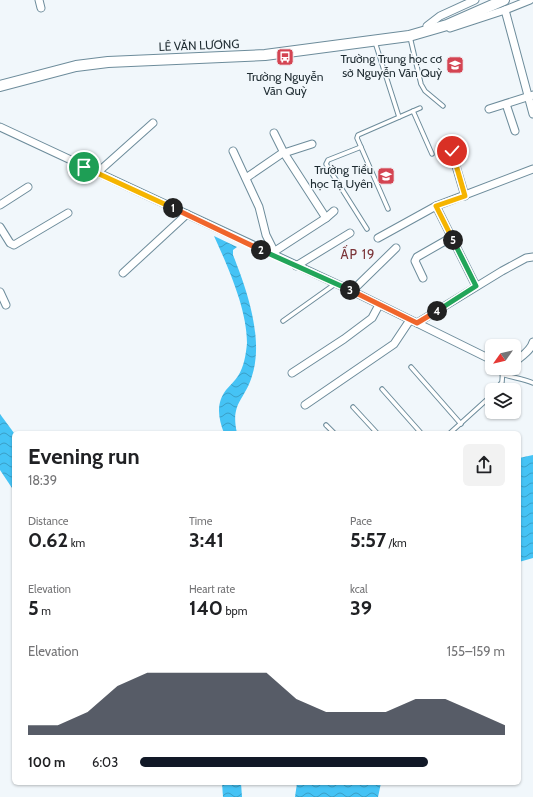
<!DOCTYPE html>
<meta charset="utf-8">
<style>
:root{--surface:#fff;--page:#f2f2f2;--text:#202124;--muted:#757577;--accent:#111827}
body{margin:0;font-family:Cabin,sans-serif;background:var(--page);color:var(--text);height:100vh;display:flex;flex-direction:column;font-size:15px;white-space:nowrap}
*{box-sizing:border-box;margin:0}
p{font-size:13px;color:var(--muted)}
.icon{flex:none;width:22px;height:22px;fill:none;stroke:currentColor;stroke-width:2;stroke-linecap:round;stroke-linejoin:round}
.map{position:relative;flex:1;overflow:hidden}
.panel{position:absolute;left:12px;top:431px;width:509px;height:354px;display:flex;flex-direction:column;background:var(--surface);border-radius:6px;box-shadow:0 1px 3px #0004}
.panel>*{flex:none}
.needle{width:26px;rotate:236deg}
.tools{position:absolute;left:485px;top:339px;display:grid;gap:8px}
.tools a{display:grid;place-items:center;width:36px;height:36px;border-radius:6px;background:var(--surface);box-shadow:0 1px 3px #0004;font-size:20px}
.pin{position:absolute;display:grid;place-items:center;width:34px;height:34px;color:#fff;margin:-17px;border:2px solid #fff;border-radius:50%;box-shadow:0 1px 4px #0007}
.km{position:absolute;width:20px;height:20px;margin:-10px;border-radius:50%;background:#222;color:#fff;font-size:11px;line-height:20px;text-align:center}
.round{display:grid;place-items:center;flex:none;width:42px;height:42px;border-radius:6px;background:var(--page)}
.summary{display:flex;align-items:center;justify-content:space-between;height:68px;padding:0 16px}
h1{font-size:22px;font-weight:700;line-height:30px}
.figures{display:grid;grid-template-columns:repeat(3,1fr);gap:6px;height:68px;padding:4px 16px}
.figures div{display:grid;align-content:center}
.figures b{font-size:20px;font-weight:700}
.figures small{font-size:11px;font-weight:400}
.figures p{font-size:11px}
.chart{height:112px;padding:8px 16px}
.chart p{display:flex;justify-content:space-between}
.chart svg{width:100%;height:72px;margin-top:4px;fill:var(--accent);opacity:.7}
ul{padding:0 16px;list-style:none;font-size:13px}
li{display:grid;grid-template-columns:64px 48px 1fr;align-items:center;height:30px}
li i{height:10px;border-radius:5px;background:var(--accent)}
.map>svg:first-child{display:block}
.water{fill:url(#water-waves)}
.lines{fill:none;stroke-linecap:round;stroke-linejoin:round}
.lane-casing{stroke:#6d8c9b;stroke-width:5.5}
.street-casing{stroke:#6d8c9b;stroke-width:9}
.secondary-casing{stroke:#6d8c9b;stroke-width:12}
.lane{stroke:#fff;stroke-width:3.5}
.street{stroke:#fff;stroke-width:7}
.secondary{stroke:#fff;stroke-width:10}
.split-1-casing{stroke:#fff;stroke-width:8}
.split-2-casing{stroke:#fff;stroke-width:8}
.split-3-casing{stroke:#fff;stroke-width:8}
.split-4-casing{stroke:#fff;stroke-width:8}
.split-5-casing{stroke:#fff;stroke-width:8}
.split-6-casing{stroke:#fff;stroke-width:8}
.split-1{stroke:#f5b400;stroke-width:5}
.split-2{stroke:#f0652b;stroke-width:5}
.split-3{stroke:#22a559;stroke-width:5}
.split-4{stroke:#f0652b;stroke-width:5}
.split-5{stroke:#22a559;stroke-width:5}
.split-6{stroke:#f5b400;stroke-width:5}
.labels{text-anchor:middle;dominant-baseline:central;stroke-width:3;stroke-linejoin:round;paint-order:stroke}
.street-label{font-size:12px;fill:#1e2b31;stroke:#f1f7fb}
.poi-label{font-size:12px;fill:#1e2b31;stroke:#f1f7fb;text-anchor:end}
.neighbourhood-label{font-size:13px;letter-spacing:1px;fill:#7b3438;stroke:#f1f7fb}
</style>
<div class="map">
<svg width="533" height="797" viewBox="0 0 533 797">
<defs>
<pattern id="water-waves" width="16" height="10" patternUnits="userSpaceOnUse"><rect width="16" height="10" fill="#45c3f5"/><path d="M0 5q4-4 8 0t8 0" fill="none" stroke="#399fc7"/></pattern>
</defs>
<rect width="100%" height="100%" fill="#f1f7fb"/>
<g class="water">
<path d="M214,236L237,247L233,250V255C247,290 264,339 252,376C245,400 230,403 237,433H224C218,418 216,403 226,390C230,385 235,381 238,376C244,367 246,354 247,343C247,309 228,267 214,236Z"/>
<path d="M0,414L14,433V491L0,470Z"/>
<path d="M533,455V558L519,562V458Z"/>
<path d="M222,783H241L242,797H223Z"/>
<path d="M297,783H381L378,797H295Z"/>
</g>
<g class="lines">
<defs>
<g id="lane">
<path d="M410,37L421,84L425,91L443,106"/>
<path d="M375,42L399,117"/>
<path d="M413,111L432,154"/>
<path d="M361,147L328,160L326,164L367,229"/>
<path d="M388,209L357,138L358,135L420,108"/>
<path d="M283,321L335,284"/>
<path d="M411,367L461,424"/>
<path d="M502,374C513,378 522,378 533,383"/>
<path d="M382,389L421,433"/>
<path d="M496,390L502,382L503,368"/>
<path d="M353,407L377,433"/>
<path d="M326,425L334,433"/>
<path d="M450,433L492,395"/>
</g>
<g id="street">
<path d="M39,0L41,8"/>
<path d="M505,10L533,114"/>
<path d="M427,26L440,16L475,0"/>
<path d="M450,28L505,10L530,0"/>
<path d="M506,104L515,131"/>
<path d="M489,109L533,95"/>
<path d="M0,127L352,291L492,360"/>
<path d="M274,133L284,153L326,218"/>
<path d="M450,146L465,196"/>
<path d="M233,151L259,207L266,235L274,251"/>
<path d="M97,173L153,123"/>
<path d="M246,178L281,154L312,144"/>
<path d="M0,205L28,187"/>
<path d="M436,206L476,286"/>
<path d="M0,227L10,243L14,245L68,213"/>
<path d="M378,238L436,206L533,169"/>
<path d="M272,253L326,218L334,211"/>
<path d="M296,266L350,233"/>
<path d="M123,273L187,214"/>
<path d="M423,278L415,261L417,257L452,237"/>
<path d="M352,291L396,248"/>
<path d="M0,292L6,305"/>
<path d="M417,323L502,271L526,258L533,257"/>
<path d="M514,363C520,357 531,351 533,342"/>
<path d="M292,373L344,339L372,318L379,305"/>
<path d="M305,405L394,344L410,320"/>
</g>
<path id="secondary" d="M0,86L76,66L108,62L265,55L409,36L447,25L504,0"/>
</defs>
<use href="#lane" class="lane-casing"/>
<use href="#street" class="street-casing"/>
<use href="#secondary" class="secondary-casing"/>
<use href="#lane" class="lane"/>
<use href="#street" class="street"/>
<use href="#secondary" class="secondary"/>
</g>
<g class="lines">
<defs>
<path id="split-1" d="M84,167L173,208"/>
<path id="split-2" d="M173,208L261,250"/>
<path id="split-3" d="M261,250L350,290"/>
<path id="split-4" d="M350,290L417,323L437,311"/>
<path id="split-5" d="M437,311L476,286L453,240"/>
<path id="split-6" d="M452,151L465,196L436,206L453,240"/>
</defs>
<use href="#split-1" class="split-1-casing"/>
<use href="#split-2" class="split-2-casing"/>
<use href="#split-3" class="split-3-casing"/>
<use href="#split-4" class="split-4-casing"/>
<use href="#split-5" class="split-5-casing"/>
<use href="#split-6" class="split-6-casing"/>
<use href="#split-1" class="split-1"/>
<use href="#split-2" class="split-2"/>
<use href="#split-3" class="split-3"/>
<use href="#split-4" class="split-4"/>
<use href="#split-5" class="split-5"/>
<use href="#split-6" class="split-6"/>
</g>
<defs>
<symbol id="bus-square" viewBox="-11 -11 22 22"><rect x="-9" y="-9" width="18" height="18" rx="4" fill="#d44452" stroke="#f1f7fb"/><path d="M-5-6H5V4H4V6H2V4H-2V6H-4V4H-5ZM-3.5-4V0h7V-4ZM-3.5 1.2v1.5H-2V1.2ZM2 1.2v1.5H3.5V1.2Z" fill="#fff"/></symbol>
<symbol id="school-square" viewBox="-11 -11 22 22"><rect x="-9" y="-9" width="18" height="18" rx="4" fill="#d44452" stroke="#f1f7fb"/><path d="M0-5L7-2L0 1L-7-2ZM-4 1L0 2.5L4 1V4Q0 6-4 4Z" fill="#fff"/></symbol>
</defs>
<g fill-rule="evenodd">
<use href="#bus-square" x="275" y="47" width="20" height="20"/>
<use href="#school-square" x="445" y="55" width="20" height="20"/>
<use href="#school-square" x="376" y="166" width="20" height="20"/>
</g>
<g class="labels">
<g class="street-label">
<text transform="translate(199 45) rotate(-2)">LÊ VĂN LƯƠNG</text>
</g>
<g class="poi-label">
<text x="442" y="58">Trường Trung học cơ<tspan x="442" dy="14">sở Nguyễn Văn Quỳ</tspan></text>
<text x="285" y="76" text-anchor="middle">Trường Nguyễn<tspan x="285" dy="14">Văn Quỳ</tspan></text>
<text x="373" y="169">Trường Tiểu<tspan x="373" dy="14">học Tạ Uyên</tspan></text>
</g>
<g class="neighbourhood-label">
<text x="358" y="254">ẤP 19</text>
</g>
</g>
</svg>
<div class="tools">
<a><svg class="needle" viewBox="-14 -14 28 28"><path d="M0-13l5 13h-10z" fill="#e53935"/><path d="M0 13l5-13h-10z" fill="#757577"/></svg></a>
<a><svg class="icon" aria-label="layers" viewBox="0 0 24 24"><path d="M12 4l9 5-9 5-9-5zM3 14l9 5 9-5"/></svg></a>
</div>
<div class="pin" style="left:84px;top:167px;background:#1e9e55"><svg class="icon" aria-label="arrive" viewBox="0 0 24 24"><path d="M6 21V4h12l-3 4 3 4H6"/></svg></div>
<div class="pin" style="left:452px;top:151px;background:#d93025"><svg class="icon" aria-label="check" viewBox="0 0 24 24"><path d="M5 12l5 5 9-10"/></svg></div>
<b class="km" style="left:173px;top:208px">1</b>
<b class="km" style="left:261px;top:250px">2</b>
<b class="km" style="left:350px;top:290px">3</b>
<b class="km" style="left:437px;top:311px">4</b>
<b class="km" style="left:453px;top:240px">5</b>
<section class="panel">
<div class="summary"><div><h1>Evening run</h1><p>18:39</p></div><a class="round"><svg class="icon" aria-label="share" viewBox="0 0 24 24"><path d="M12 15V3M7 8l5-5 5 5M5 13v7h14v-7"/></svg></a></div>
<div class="figures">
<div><p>Distance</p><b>0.62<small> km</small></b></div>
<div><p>Time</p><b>3:41</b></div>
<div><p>Pace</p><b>5:57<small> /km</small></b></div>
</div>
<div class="figures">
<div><p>Elevation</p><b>5<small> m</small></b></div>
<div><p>Heart rate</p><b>140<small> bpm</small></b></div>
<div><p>kcal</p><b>39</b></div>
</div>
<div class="chart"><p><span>Elevation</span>155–159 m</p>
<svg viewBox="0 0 160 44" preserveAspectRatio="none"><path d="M0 44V38L10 38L20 30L30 14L40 6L50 6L60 6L70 6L80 6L90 22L100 30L110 30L120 30L130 22L140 22L150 30L160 38V44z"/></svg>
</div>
<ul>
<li><b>100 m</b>6:03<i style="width:79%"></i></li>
</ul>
</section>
</div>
